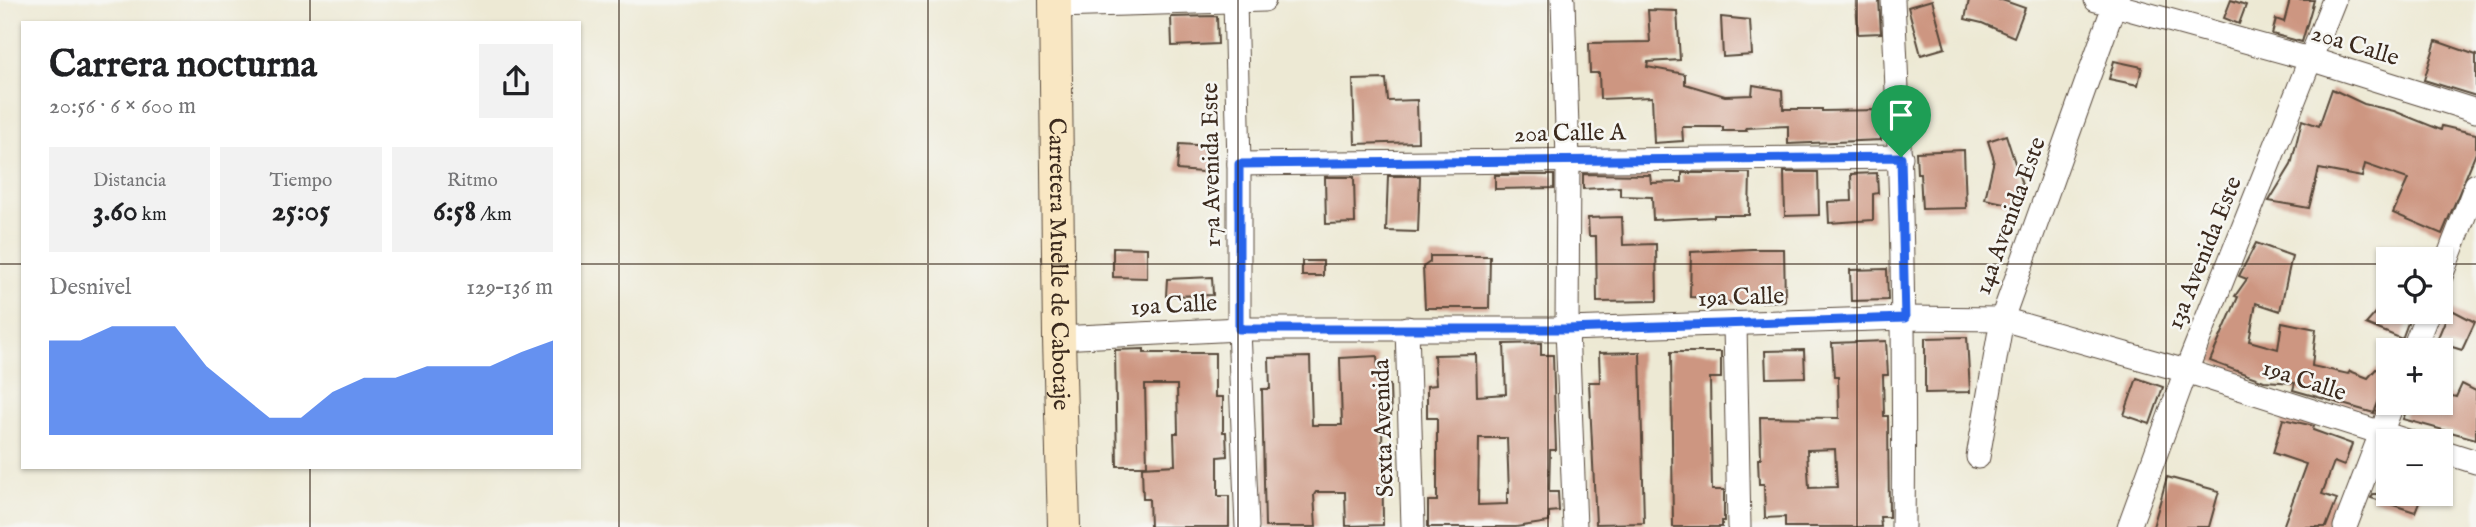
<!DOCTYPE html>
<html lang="es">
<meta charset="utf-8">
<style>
:root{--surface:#fff;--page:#f2f2f2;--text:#202124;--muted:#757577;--accent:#2563eb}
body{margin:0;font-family:"IM FELL English",serif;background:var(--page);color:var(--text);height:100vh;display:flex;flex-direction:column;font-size:26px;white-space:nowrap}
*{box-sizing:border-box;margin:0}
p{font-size:23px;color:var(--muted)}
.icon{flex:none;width:38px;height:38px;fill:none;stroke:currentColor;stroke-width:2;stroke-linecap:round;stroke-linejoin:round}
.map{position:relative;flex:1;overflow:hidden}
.sheet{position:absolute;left:21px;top:21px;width:560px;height:448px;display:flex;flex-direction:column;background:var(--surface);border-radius:0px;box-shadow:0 2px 5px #0004}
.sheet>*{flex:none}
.fabs{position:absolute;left:2376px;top:247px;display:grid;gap:14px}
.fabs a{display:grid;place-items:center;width:77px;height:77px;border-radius:0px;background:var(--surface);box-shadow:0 2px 5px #0004;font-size:35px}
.pin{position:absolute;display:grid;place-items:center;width:60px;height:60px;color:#fff;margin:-72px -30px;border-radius:50% 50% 50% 0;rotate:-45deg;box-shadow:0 0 7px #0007}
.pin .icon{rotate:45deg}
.round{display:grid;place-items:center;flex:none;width:74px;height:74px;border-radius:0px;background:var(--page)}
.summary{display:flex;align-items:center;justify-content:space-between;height:119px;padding:0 28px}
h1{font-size:38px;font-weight:800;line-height:52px}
.stats{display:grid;grid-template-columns:repeat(3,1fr);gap:10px;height:119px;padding:7px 28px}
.stats div{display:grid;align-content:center;border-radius:0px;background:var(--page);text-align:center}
.stats b{font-size:30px;font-weight:800}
.stats small{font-size:19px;font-weight:400}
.stats p{font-size:19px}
.chart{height:196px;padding:14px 28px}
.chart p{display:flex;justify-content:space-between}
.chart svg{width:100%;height:126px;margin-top:7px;fill:var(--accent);opacity:.7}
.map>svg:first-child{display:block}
.building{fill:#cd9681;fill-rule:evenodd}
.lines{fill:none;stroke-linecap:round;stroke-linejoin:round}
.street-casing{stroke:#564739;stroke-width:25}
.secondary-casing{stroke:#564739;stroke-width:34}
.street{stroke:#fff;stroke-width:23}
.secondary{stroke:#f9e7c3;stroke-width:32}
.route-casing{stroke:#fff;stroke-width:14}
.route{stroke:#2563eb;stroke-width:9}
.grid{fill:none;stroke:#3b2a1e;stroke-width:2;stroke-opacity:0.55}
.labels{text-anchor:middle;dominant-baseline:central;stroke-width:5;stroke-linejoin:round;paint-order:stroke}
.street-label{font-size:24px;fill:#3b2a1e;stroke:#f6f6f2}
</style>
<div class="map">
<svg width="2476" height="527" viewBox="0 0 2476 527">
<rect width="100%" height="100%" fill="#f6f6f2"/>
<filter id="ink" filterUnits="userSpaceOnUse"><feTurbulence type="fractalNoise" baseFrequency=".0143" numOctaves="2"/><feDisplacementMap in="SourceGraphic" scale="14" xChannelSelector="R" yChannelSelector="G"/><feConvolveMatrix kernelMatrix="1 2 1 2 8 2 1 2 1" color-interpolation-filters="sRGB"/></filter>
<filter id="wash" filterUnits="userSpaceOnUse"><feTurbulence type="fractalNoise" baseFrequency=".00686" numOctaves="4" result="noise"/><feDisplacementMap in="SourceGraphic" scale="28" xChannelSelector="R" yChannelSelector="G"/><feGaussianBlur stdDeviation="1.57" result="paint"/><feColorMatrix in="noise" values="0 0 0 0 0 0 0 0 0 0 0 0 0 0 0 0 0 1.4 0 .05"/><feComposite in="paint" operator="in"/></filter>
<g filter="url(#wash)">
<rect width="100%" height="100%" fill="#ede9d4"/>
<g id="blocks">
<g class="building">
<path d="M1856,0H1879L1881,33L1858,34Z"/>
<path d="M1932,0L1945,48L1921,55L1908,7Z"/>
<path d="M1969,0H2002L2025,8L2014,37L1982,23L1965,19Z"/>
<path d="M2231,0L2246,5L2239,24L2224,18Z"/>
<path d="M2290,0H2314L2302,42L2272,34L2276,19L2284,22Z"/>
<path d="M1648,10L1677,11L1680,60L1648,62L1647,67L1685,74V84L1725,96L1752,95L1753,85L1782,90L1783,109H1822V111L1880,110L1881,140L1788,144V126L1746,128L1747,131H1723V127H1682L1683,141L1654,143L1652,97L1600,99L1599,73H1590L1589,43L1650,42Z"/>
<path d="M1217,16L1218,44L1172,46L1171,17Z"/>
<path d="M1721,17L1750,20L1752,55L1723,57Z"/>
<path d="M2436,41L2476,55V96L2424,80Z"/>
<path d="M2114,61L2142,67L2138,85L2109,79Z"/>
<path d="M1386,79L1388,101L1417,100L1418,142L1355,144L1353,80Z"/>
<path d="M2332,89L2364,104L2394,111L2441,130L2442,126L2476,134V153L2442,234L2393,213L2408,179L2365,164L2362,177L2319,169L2309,208L2269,201L2291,165L2302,120L2319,126Z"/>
<path d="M2006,135L2022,185L2018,206L1985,199L1994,160L1988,141Z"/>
<path d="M1179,144L1211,146V155L1215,156L1214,173L1177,170Z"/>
<path d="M1964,150L1966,208L1922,209L1920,173H1917L1916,152Z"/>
<path d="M1784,172H1818L1819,215L1785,216Z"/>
<path d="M1682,173H1750L1749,215H1714V217L1653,220L1652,197L1620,196V187L1583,189V174L1650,175L1651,183L1682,182Z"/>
<path d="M1877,173L1878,193L1873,194V220L1829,223L1828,202L1852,201L1851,174Z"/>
<path d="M1495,175H1554V188L1495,189Z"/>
<path d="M1388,176H1420L1418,232L1386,231Z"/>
<path d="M1325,177H1354L1355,223L1326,224Z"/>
<path d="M1622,217L1623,245L1656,244L1657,301L1597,302L1596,236H1589L1588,218Z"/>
<path d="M2256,243L2292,256L2280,311L2256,303L2249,341L2278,349L2282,322L2316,329L2312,366L2348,374L2350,371L2368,378L2376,369L2389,373L2374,413L2293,390L2295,383L2264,381L2210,361L2238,297L2235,296L2247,279L2239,276Z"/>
<path d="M1113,247L1147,248V278L1113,277Z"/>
<path d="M1752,249H1784L1785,301L1723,303L1722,298L1690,297L1691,252Z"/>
<path d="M1430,256H1490L1489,308H1425L1423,267L1430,262Z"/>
<rect x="1302" y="261" width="21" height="15"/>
<path d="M1887,269L1888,300L1851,301L1850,270Z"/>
<path d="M1212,277L1213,295L1166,296L1167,279Z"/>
<path d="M2389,298V312H2412L2402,339L2366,324Z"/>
<path d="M2450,309L2475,322L2462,350L2436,342Z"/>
<path d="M1967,337L1970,392L1925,393V338Z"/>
<path d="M1886,341L1888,375H1883L1884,416H1888L1889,517H1880L1881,527H1785V517L1765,518L1764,484H1759L1758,459H1761L1760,417L1839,418L1838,377H1834L1832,343ZM1835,449L1837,487L1809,488L1807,450Z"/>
<path d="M1541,343V355H1553L1556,450H1550L1549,492H1558L1559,511L1549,512V522L1516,527H1428V501H1437V418H1427V386L1436,385L1434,355L1476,354L1477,396L1506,394L1504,344ZM1479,438H1507L1509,493H1507V504L1478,505Z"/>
<path d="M1144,349V353H1215V397H1223V432H1226L1227,456L1218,457V496H1229V527H1150L1149,499H1143L1142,467L1175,465L1174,433H1178L1177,385H1145L1147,466H1117L1115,350Z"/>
<path d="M1804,350L1805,377L1766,378L1765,351Z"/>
<path d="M1640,352L1644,523L1596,524L1589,382H1600L1599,353Z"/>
<path d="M1671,352H1721V378H1710L1712,490H1724V521H1722V527H1673Z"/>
<path d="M1377,356L1379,386L1390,385L1391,417H1382L1383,525L1346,526L1345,492H1316L1314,495L1316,527H1265L1262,389H1270L1269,358L1310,357L1312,425H1342L1340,358Z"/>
<path d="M2137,378L2163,387L2150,424L2124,415Z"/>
<path d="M2462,384L2476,391V439L2403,419L2410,402H2441V393L2456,397Z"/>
<path d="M2283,419L2314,426L2313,430L2352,444L2344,466L2334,462L2322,494L2337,499L2326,527H2283L2306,464L2273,453Z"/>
<path d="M2167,477L2219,491L2209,527H2153Z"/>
<path d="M2373,494H2422L2415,512L2371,498Z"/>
</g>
</g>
</g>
<g filter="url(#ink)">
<use href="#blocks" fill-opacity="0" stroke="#564739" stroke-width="2"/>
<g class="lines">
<defs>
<g id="street">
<path d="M1235,0L1239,164V329L1247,527"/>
<path d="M1563,0L1568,160L1567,329L1575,527"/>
<path d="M1893,0C1902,177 1905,350 1903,527"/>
<path d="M2096,0L2310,59L2476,111"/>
<path d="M1056,6L1264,0"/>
<path d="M1239,164L1901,157"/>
<path d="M2441,276L2476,185"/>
<path d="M1735,325L1739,527"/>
<path d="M1407,328L1413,527"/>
<path d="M1059,338L1239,329H1567L1905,318L2002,319L2186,371L2407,441"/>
<path d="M2413,350L2428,312"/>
<path d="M2441,451L2476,462"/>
<path d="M1978,457L2002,319L2116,0"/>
<path d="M2129,527L2186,371L2334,0"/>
<path d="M2345,527L2393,402"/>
</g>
<g id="secondary">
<path id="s1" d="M1055,0L1059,338L1064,527"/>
</g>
</defs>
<use href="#street" class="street-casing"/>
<use href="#secondary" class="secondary-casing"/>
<use href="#street" class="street"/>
<use href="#secondary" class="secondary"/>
</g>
</g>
<g class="lines" filter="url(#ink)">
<defs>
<path id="route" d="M1901,157L1905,318L1567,329H1239V164Z"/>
</defs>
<use href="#route" class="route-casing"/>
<use href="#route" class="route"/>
</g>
<path class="grid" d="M310,0V23M619,0V527M928,0V527M1238,0V527M1548,0V527M1857,0V527M2166,0V527M0,264H23M579,264H2389M2441,264H2476M310,467V527"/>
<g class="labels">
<g class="street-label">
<text transform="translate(2355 46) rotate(17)">20a Calle</text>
<text transform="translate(1570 134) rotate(-1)">20a Calle A</text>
<text transform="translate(1212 165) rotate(-91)">17a Avenida Este</text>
<text transform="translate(2011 216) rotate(-70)">14a Avenida Este</text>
<text transform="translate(2205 253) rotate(-68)">13a Avenida Este</text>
<text stroke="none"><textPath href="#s1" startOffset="264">Carretera Muelle de Cabotaje</textPath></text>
<text transform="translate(1741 298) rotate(-2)">19a Calle</text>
<text transform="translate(1174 306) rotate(-3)">19a Calle</text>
<text transform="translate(2304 381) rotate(18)">19a Calle</text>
<text transform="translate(1384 428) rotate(-92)">Sexta Avenida</text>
</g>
</g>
</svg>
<div class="fabs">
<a><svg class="icon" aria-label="locate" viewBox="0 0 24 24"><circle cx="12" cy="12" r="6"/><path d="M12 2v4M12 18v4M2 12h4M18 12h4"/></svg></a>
<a>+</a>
<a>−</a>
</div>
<div class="pin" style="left:1901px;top:157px;background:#1e9e55"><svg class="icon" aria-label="arrive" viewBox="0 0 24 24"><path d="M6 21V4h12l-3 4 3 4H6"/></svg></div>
<section class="sheet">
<div class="summary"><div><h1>Carrera nocturna</h1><p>20:56 · 6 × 600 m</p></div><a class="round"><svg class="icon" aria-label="share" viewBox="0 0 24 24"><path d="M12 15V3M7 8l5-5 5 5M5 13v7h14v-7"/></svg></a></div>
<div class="stats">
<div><p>Distancia</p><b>3.60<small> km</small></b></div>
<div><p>Tiempo</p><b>25:05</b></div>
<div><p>Ritmo</p><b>6:58<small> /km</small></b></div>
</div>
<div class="chart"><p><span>Desnivel</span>129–136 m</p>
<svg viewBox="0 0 160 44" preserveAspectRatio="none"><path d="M0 44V11L10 11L20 6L30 6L40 6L50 20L60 29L70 38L80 38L90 29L100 24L110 24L120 20L130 20L140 20L150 15L160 11V44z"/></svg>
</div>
</section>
</div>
